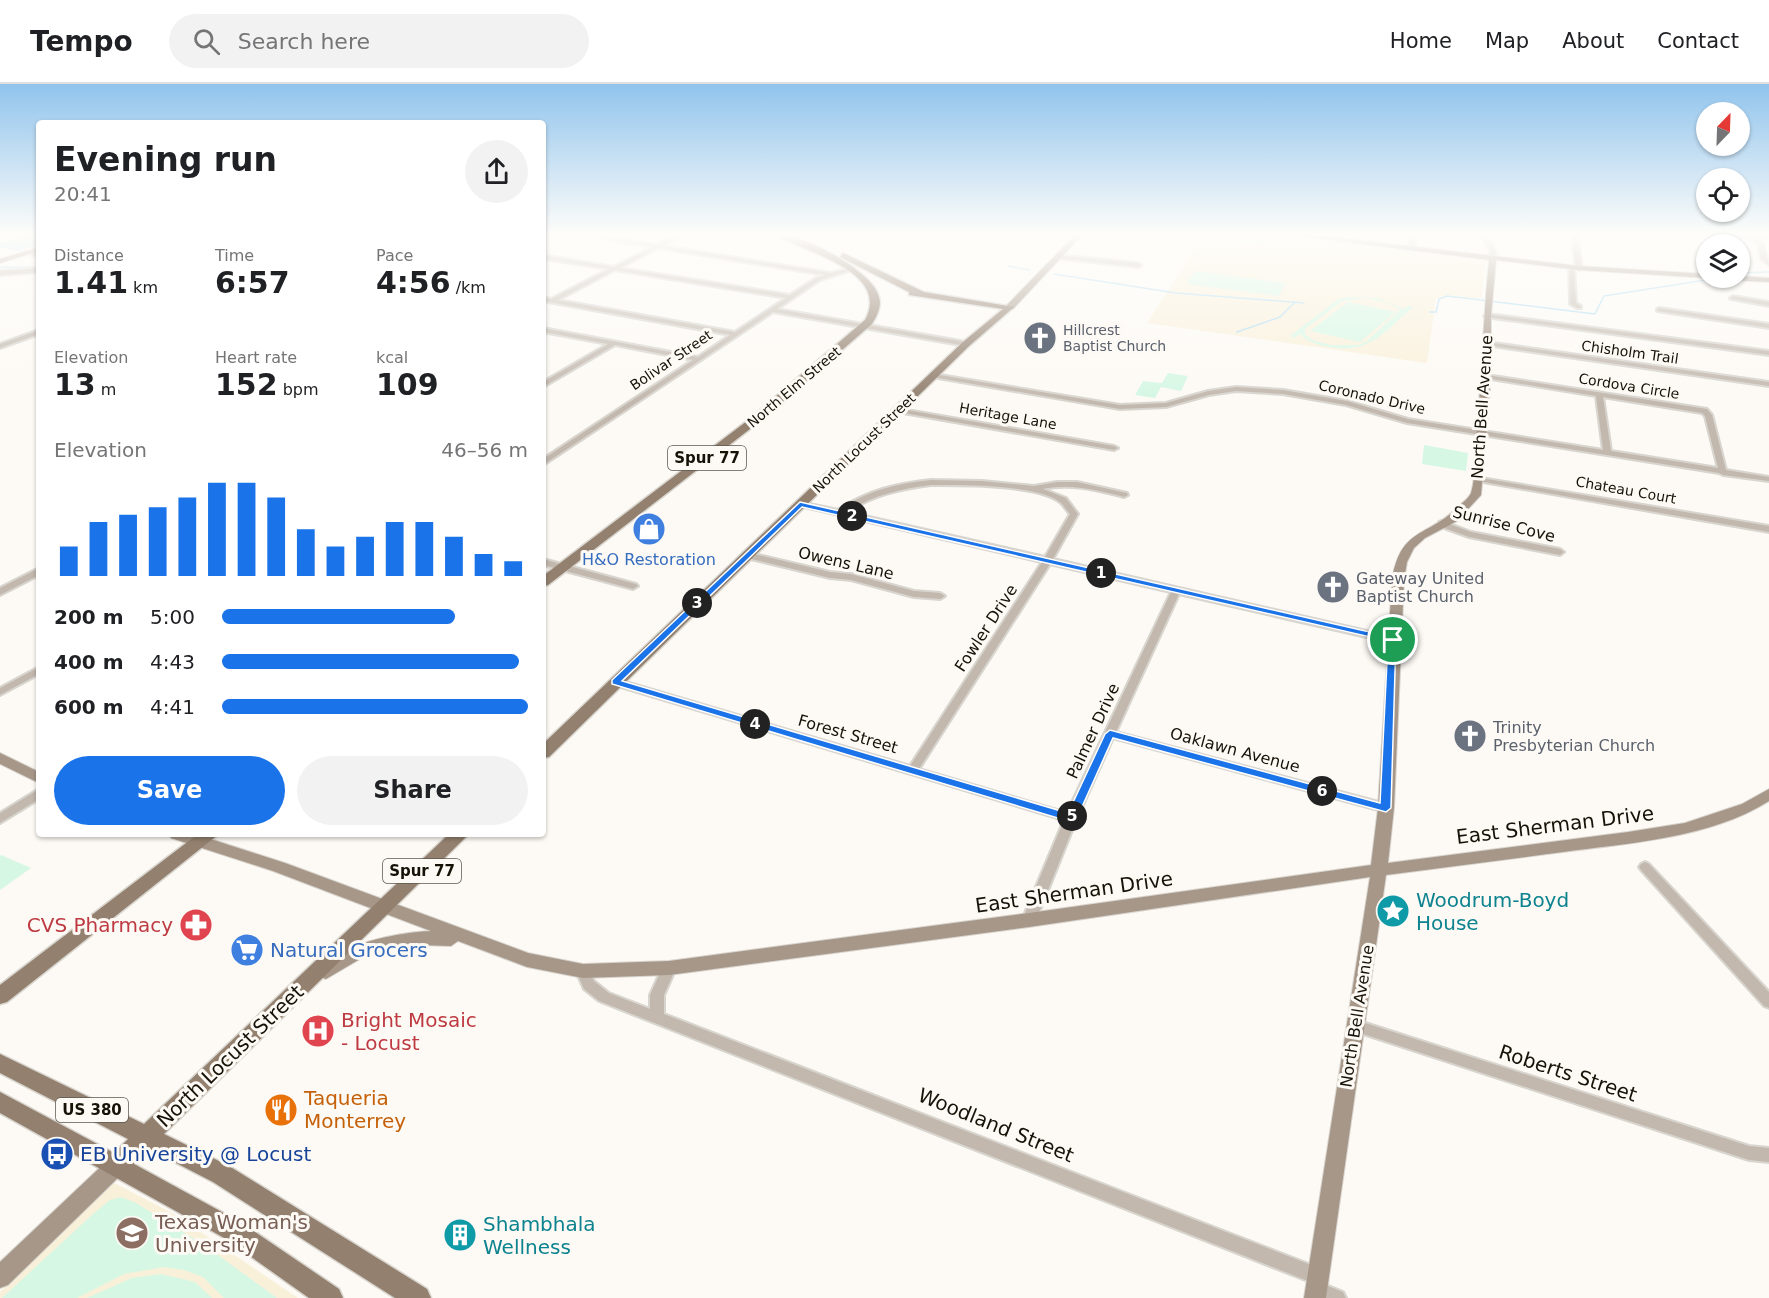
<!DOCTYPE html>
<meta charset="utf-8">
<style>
:root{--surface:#fff;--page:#f2f2f2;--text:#202124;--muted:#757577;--line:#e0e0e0;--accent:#1a73e8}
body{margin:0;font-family:"DejaVu Sans",sans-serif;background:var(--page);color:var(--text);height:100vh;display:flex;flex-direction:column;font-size:22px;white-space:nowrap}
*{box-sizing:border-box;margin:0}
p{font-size:20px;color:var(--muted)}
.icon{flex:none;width:33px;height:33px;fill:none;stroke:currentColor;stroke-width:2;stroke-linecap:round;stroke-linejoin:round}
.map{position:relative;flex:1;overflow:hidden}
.details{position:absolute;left:36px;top:36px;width:510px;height:717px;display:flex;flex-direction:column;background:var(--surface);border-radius:6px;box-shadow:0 2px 4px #0004}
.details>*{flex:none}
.needle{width:39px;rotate:23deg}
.controls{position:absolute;left:1696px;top:18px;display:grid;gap:12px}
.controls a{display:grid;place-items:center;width:54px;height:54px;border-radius:50%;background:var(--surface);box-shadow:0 2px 4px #0004;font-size:30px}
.pin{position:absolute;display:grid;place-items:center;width:51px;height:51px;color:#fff;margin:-26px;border:3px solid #fff;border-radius:50%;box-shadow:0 2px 6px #0007}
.km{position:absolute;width:30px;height:30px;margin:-15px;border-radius:50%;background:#222;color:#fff;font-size:16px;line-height:30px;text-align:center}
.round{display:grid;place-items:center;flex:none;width:63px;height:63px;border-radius:32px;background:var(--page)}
.head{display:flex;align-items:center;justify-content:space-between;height:102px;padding:0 18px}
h1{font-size:33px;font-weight:700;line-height:45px}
.stats{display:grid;grid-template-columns:repeat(3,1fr);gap:9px;height:102px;padding:6px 18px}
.stats div{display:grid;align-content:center}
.stats b{font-size:30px;font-weight:700}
.stats small{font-size:16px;font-weight:400}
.stats p{font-size:16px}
.chart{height:168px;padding:12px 18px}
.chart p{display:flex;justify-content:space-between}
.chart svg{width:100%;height:108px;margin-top:6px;stroke:var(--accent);stroke-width:6}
.cta{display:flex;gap:12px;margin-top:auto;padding:12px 18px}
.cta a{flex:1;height:69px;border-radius:36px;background:var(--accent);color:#fff;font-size:24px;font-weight:700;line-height:69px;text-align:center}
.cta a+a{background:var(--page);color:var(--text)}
ul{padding:0 18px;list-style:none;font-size:20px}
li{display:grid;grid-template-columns:96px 72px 1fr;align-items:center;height:45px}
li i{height:15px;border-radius:8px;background:var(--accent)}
header{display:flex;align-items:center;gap:36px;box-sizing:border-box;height:84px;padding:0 30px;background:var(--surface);border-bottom:2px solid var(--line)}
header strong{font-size:28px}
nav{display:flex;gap:33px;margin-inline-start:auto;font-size:21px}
.search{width:420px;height:54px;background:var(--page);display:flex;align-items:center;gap:15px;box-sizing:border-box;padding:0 21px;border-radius:33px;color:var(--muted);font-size:22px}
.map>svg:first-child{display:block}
.education{fill:#f9f0da}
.green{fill:#d5f7e4;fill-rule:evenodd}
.water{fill:#aedcf4}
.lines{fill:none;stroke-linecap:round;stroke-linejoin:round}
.stream{stroke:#aedcf4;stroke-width:1.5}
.street-casing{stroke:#d8d5cf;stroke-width:4}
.secondary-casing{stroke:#d8d5cf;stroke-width:2}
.primary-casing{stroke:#d8d5cf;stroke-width:3}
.street{fill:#c2b8ae;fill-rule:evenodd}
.secondary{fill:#a79789;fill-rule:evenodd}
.primary{fill:#93806f;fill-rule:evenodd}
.route{fill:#1a73e8;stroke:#fff;stroke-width:1.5;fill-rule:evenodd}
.labels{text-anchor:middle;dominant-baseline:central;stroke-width:6;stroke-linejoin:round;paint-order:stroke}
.far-worship-label{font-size:14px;fill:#5b616d;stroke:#fdfaf5;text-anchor:start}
.far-street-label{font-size:14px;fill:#171208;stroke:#fdfaf5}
.shield{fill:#fdfaf5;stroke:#5c584f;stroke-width:1.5}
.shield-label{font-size:15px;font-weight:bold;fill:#171208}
.street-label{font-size:16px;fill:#171208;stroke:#fdfaf5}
.shop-label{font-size:16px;fill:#366cbe;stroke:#fdfaf5}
.worship-label{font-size:16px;fill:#5b616d;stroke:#fdfaf5;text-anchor:start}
.near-street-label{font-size:20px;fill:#171208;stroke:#fdfaf5}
.near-culture-label{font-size:20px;fill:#0d838f;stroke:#fdfaf5;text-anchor:start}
.near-health-label{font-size:20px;fill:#be3a42;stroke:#fdfaf5;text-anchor:end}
.near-shop-label{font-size:20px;fill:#366cbe;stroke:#fdfaf5;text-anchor:start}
.near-food-label{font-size:20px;fill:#c56008;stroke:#fdfaf5;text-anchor:start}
.near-transit-label{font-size:20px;fill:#164399;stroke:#fdfaf5;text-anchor:start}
.near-education-label{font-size:20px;fill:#785e54;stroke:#fdfaf5;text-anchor:start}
</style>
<header>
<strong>Tempo</strong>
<div class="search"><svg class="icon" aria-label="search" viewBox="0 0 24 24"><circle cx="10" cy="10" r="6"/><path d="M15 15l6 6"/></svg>Search here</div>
<nav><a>Home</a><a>Map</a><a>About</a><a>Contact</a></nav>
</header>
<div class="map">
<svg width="1769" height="1214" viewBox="0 0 1769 1214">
<rect width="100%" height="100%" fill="#fdfaf5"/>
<g class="education">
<path d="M1206,149H1264L1486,175L1481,215L1447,211L1436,214L1427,279L1147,239Z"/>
<path d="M114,1099L174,1130L298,1214H0V1208Z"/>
</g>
<g class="green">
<path d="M1215,149L1267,153L1263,161L1211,155Z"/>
<path d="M1195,187L1285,199L1279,212L1187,200Z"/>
<path d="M1347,213L1377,214L1404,225L1408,222L1413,223C1384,248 1371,270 1329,263C1318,261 1307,258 1300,250L1294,254L1290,252L1337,216ZM1367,214L1389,219L1400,226L1367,257L1359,261H1330L1312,256L1305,250V245L1342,217Z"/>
<path d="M1348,218L1396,228L1360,258L1310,247Z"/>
<path d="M1168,289L1188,292L1181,307L1161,303L1155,314L1135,311L1143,297L1162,299Z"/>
<path d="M1424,361L1468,369L1466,387L1422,380Z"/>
<path d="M1,771L31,784L0,806V772Z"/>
<path d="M121,1113L136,1119L204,1161L277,1214H224L203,1193L184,1186L164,1183L124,1190L77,1214H2L93,1130L110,1116Z"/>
<path d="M161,1190L195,1198L212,1214H87L132,1194Z"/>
</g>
<path class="water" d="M39,152V161L17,167L0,163V158C13,155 25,156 39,152Z"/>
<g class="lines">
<g class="stream">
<path d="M1008,182L1030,186"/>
<path d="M0,183H39"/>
<path d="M1740,189L1769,188"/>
<path d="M1054,190L1176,209L1304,219"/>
<path d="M1430,228H1436L1439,215L1447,212L1595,230L1604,212L1712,195"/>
<path d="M1237,248L1280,233L1295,218"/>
</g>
<defs>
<g id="street">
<path d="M0,149L21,151L39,149V152L21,155Z"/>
<path d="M572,149H586L657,161L678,150L680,153L663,162L831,189L852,184V186L820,196L777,225L966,258L969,260L966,262L773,228L543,381V375L693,276L615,261L543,303V298L608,260L543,248V244L698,273L730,251L543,217V213L551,215L609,185L543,175V171L614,183L652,163ZM658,164L825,191L816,194L790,211L620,184ZM615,186L786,214L735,248L558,216Z"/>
<path d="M1338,149L1343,150L1341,156L1338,158L1335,156Z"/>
<path d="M1409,149H1415L1416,166L1411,165Z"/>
<path d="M1480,149H1485L1496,167L1495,175L1490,174V167Z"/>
<path d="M1571,149H1577L1582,184L1579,186L1576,184Z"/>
<path d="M1691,149L1769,150V154L1753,153L1763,159L1769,181L1761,175L1758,160L1747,153Z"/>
<path d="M33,168L39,169V173L31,171Z"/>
<path d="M1057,171L1138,179L1141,181L1138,183L1055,174Z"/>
<path d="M1569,182L1574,183L1576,219L1581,222V224H1577L1570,220Z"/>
<path d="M39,184V188L0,191V187Z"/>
<path d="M1733,212L1769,218V222L1731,215L1730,214Z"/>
<path d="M1659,224L1769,240V244L1657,227V225Z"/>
<path d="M1487,230L1769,267V271L1485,233L1484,232Z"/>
<path d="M39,246V250L0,264V260Z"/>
<path d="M1487,258L1769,298V302L1485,261V259Z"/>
<path d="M934,290L1120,321L1166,319L1208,307L1236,303L1283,306L1347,317L1408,335L1603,366L1596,312L1485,294V292L1487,291L1707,325L1712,331L1726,386L1769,393V397L1723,391L1719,389L1407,339L1346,321L1283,310L1236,307L1209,311L1166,323L1120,325L932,293L931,292ZM1603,313L1702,329L1705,332L1718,384L1611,367Z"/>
<path d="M895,324L1114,362L1118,364L1114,366L898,328L894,326Z"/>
<path d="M1475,393L1769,442V448L1478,397H1475Z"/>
<path d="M931,396L982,397L1034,402L1057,398H1077L1127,409L1128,411L1124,413C1096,406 1071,399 1043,405L1066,414L1078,430L1053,475L1397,554L1398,556L1393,559L1179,510L1116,648L1386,720L1390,721L1392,724L1390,727L1386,728L1113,654L1077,734L1036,836L1034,840L1029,841L1024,840L1022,836L1064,736L611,600L610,598L615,595L619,596L910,682L1042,478L800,422L796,420L800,418L838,426C869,406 895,400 931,396ZM931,401C960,401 1040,400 1061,419C1064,422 1067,427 1070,430L1045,473L847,428C873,411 900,405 931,401ZM1050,480L1171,508L1067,729L919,685Z"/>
<path d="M1442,437L1471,448L1560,465L1564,468L1560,471L1469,453L1439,442V438Z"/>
<path d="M746,468L830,488L851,490L914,507L940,509L945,512L940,515L914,513L851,496L830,494L743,473V469Z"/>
<path d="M543,475L636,500L638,502L633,505L543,481Z"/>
<path d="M39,484V491L0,511V504Z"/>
<path d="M39,583V590L0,611V604Z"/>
<path d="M39,705V715L0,739V729Z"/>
<path d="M1645,778L1649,780L1769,908V924L1764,922L1641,786L1639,783L1641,780Z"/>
<path d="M669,878L674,880L676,884L664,911V930L1324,1186L1327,1192L1324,1198L1321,1199L1343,1208L1346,1214H1314L1310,1212L1307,1206L1310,1200L1313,1199L599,917L584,905L576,887L578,883L583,881L588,883L594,897L609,909L650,925V911L664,880Z"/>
<path d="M1356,936L1749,1062L1769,1064V1078L1749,1076L1351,946L1349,942L1351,938Z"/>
</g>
<g id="secondary">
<path d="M1077,149H1084L1013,225H1007V221Z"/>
<path d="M1275,149H1298L1579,182L1707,190V194H1710H1707L1579,186L1496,176L1491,232V293L1481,411L1457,437L1425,454L1414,464L1407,478L1404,496L1394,724L1388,779L1628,748L1685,739L1742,720L1769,705V717C1711,754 1629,759 1563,768C1504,776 1445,783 1386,791L1326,1214H1304L1370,793L1029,843L669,891L583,894L527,883L458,857L451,862L418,861L385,866L360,875L326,895L320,893L317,888C331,860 403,848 431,847L273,787L171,754L169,750H195L285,779L528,869L583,880L669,877L1029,829L1371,781L1378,724L1392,496C1401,442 1428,454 1459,422C1463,418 1469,414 1471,409C1476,393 1475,371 1476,354C1482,294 1483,235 1489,176Z"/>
<path d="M39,163V167L0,179V175Z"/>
<path d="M1740,192L1769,194V198L1728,196L1724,194Z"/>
<path d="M0,669L39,688V699L0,680Z"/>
<path d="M116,1072L123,1075L126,1082L123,1089L8,1201L0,1204V1178L109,1075Z"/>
</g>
<g id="primary">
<path d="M773,149C799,149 872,185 879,213C882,222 877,232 872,240L759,338L548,501L543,502V492L751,334L865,236C892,186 801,168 773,149Z"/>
<path d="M843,169L924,208L1014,223L969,262L549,673L543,674V660L963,258L1003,225L909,211V208L840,173Z"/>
<path d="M198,750H219L7,918L0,920V901Z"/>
<path d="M449,750H469L164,1050L229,1082L427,1205L431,1214H395L213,1098L149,1065L134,1080L242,1139L339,1205L343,1214H309L226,1155L0,1029V1008L114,1069L128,1055L0,989V970L144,1040Z"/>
</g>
</defs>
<use href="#street" class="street-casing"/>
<use href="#secondary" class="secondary-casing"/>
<use href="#primary" class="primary-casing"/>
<use href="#street" class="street"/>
<use href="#secondary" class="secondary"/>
<use href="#primary" class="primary"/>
</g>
<linearGradient id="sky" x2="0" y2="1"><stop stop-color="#91c4ed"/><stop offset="0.47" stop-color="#fefdfa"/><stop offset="1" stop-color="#fefdfa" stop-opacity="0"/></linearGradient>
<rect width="1769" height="319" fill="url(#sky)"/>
<path class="route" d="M800,418L1396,554L1391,724L1386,728L1113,654L1077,734L1071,738L612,600V596ZM802,423L1388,557L1380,719L1110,646L1105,650L1068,729L622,597Z"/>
<defs>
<symbol id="church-disc" viewBox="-11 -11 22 22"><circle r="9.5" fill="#6b7280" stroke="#fdfaf5"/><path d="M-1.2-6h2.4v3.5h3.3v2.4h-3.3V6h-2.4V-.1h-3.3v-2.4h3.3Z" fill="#fff"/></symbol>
<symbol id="shop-disc" viewBox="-11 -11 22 22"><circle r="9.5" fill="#3f7fe0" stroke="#fdfaf5"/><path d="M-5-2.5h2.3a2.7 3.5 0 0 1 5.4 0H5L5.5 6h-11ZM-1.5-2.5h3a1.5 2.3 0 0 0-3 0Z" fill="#fff"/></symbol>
<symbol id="sight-disc" viewBox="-11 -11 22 22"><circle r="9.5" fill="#0f9aa8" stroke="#fdfaf5"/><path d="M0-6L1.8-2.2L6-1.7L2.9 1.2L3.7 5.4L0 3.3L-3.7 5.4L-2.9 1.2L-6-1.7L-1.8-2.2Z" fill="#fff"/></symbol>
<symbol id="pharmacy-disc" viewBox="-11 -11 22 22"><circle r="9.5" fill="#e0444e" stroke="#fdfaf5"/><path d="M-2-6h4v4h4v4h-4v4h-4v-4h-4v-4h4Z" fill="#fff"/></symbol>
<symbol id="supermarket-disc" viewBox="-11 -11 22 22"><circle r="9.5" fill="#3f7fe0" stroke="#fdfaf5"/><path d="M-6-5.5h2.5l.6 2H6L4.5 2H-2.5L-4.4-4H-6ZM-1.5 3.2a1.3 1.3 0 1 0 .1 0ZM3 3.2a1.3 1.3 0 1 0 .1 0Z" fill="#fff"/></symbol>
<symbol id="hospital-disc" viewBox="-11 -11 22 22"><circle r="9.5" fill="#e0444e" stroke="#fdfaf5"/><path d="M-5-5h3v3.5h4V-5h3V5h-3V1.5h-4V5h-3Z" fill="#fff"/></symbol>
<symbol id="restaurant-disc" viewBox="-11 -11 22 22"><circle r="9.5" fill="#e8710a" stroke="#fdfaf5"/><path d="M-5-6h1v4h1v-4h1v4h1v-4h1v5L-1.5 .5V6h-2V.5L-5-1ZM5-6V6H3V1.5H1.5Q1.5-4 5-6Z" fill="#fff"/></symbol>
<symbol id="bus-disc" viewBox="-11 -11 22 22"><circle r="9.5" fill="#1a4fb4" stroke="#fdfaf5"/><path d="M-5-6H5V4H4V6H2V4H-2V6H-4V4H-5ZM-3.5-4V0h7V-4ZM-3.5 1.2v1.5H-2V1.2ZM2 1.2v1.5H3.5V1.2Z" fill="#fff"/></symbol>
<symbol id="university-disc" viewBox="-11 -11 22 22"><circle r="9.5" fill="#8d6e63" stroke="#fdfaf5"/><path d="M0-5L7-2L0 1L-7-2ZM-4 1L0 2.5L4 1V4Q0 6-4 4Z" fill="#fff"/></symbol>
<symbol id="building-disc" viewBox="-11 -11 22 22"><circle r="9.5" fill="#0f9aa8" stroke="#fdfaf5"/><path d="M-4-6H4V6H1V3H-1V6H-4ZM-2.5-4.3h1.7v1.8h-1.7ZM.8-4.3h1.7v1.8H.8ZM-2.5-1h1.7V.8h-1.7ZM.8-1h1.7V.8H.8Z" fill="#fff"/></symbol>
</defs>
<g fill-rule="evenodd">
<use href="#church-disc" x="1021" y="235" width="38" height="38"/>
<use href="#shop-disc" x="630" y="426" width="38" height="38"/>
<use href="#church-disc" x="1314" y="484" width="38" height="38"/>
<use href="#church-disc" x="1451" y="633" width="38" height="38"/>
<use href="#sight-disc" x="1374" y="808" width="38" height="38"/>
<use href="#pharmacy-disc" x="177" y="822" width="38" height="38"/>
<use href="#supermarket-disc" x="228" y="847" width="38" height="38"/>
<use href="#hospital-disc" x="299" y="928" width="38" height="38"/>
<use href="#restaurant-disc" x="262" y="1007" width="38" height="38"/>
<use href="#bus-disc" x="38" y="1051" width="38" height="38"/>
<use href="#university-disc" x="113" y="1130" width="38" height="38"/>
<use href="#building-disc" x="441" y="1132" width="38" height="38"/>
</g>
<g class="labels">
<g class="far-worship-label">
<text x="1063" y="246">Hillcrest<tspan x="1063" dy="16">Baptist Church</tspan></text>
</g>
<g class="far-street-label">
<text transform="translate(1630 268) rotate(8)">Chisholm Trail</text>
<text transform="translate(671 276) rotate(-34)">Bolivar Street</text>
<text transform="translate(1629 302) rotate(9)">Cordova Circle</text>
<text transform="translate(794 303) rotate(-40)">North Elm Street</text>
<text transform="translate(1372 313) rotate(13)">Coronado Drive</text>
<text transform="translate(1008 332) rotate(10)">Heritage Lane</text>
<text transform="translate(864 359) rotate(-44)">North Locust Street</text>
<text transform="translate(1626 406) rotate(10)">Chateau Court</text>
</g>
<g class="shield">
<rect x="668" y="362" width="78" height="24" rx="4.5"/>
<rect x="383" y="775" width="78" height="24" rx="4.5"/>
<rect x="56" y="1014" width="72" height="24" rx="4.5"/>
</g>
<g class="shield-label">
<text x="707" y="374">Spur 77</text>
<text x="422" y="787">Spur 77</text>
<text x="92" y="1026">US 380</text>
</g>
<g class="street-label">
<text transform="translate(1482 323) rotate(-86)">North Bell Avenue</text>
<text transform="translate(1504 440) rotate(14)">Sunrise Cove</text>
<text transform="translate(846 479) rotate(13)">Owens Lane</text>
<text transform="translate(986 544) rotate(-57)">Fowler Drive</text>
<text transform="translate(1093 647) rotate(-65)">Palmer Drive</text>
<text transform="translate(848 650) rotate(16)">Forest Street</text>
<text transform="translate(1235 666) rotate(15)">Oaklawn Avenue</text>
<text transform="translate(1357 932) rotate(-81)">North Bell Avenue</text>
</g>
<g class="shop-label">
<text x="649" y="475">H&amp;O Restoration</text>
</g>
<g class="worship-label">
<text x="1356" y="494">Gateway United<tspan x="1356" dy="18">Baptist Church</tspan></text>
<text x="1493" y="643">Trinity<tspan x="1493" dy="18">Presbyterian Church</tspan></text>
</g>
<g class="near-street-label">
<text transform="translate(1555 741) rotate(-7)">East Sherman Drive</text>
<text transform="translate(1074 808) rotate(-8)">East Sherman Drive</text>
<text transform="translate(230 972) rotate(-44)">North Locust Street</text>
<text transform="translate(1568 989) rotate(18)">Roberts Street</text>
<text transform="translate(996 1041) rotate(22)">Woodland Street</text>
</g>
<g class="near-culture-label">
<text x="1416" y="816">Woodrum-Boyd<tspan x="1416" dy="23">House</tspan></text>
<text x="483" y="1140">Shambhala<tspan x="483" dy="23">Wellness</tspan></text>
</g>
<g class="near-health-label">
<text x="173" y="841">CVS Pharmacy</text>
<text x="341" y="936" text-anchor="start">Bright Mosaic<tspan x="341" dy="23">- Locust</tspan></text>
</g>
<g class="near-shop-label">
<text x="270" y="866">Natural Grocers</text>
</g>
<g class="near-food-label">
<text x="304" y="1014">Taqueria<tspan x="304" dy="23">Monterrey</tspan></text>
</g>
<g class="near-transit-label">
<text x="80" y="1070">EB University @ Locust</text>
</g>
<g class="near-education-label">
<text x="155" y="1138">Texas Woman's<tspan x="155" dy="23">University</tspan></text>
</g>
</g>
</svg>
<div class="controls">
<a><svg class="needle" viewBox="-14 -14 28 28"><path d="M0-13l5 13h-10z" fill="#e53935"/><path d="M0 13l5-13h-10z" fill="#757577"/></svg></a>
<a><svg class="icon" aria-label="locate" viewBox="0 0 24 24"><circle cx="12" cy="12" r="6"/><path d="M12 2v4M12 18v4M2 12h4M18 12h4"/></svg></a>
<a><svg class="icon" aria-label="layers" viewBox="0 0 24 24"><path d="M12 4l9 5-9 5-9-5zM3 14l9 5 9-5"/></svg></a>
</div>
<div class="pin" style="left:1393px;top:556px;background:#1e9e55"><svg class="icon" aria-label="arrive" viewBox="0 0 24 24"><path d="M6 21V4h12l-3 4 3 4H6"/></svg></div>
<b class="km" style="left:1101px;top:489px">1</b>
<b class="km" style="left:852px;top:432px">2</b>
<b class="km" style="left:697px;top:519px">3</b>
<b class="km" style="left:755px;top:640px">4</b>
<b class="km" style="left:1072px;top:732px">5</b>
<b class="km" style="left:1322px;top:707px">6</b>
<section class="details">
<div class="head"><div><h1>Evening run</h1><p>20:41</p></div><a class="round"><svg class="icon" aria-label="share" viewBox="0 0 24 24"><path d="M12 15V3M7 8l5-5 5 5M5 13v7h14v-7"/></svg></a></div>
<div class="stats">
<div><p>Distance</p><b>1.41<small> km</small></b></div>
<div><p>Time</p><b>6:57</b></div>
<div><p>Pace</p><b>4:56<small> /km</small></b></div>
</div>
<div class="stats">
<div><p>Elevation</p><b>13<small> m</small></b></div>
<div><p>Heart rate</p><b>152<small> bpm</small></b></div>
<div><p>kcal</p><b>109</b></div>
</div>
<div class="chart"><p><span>Elevation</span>46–56 m</p>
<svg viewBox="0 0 160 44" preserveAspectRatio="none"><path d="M5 44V32M15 44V22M25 44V19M35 44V16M45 44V12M55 44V6M65 44V6M75 44V12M85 44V25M95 44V32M105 44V28M115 44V22M125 44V22M135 44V28M145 44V35M155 44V38"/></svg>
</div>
<ul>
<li><b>200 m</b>5:00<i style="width:76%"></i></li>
<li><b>400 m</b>4:43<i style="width:97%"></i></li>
<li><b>600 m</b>4:41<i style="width:100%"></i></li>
</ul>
<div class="cta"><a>Save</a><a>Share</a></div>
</section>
</div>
